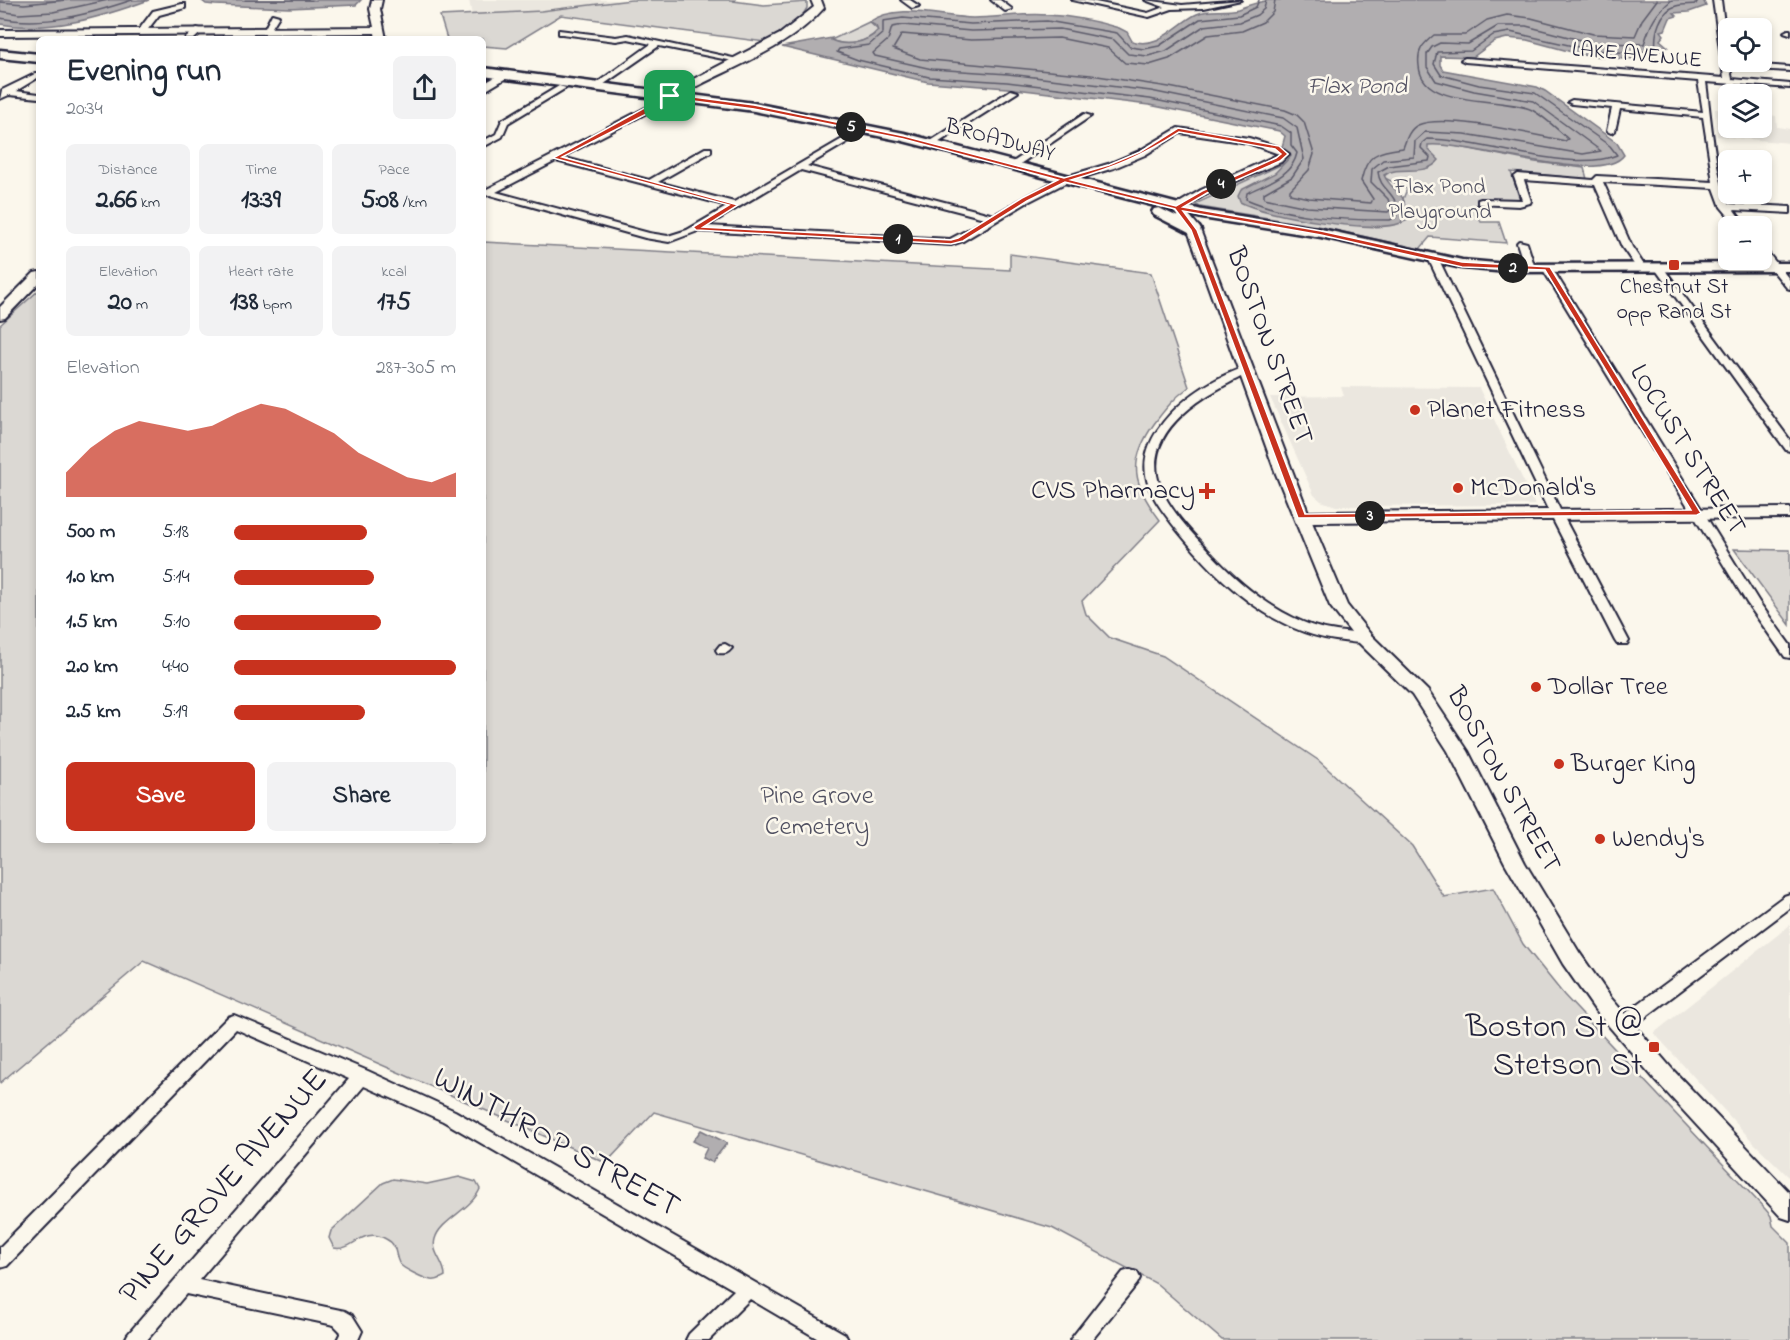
<!DOCTYPE html>
<meta charset="utf-8">
<style>
:root{--surface:#fff;--page:#f2f2f3;--text:#1f2937;--muted:#747a83;--accent:#c8321e}
body{margin:0;font-family:"Indie Flower",sans-serif;background:var(--page);color:var(--text);height:100vh;display:flex;flex-direction:column;font-size:22px;white-space:nowrap}
*{box-sizing:border-box;margin:0}
p{font-size:20px;color:var(--muted)}
.icon{flex:none;width:33px;height:33px;fill:none;stroke:currentColor;stroke-width:2;stroke-linecap:round;stroke-linejoin:round}
.map{position:relative;flex:1;overflow:hidden}
.details{position:absolute;left:36px;top:36px;width:450px;height:807px;display:flex;flex-direction:column;background:var(--surface);border-radius:9px;box-shadow:0 3px 9px #0003}
.details>*{flex:none}
.controls{position:absolute;left:1718px;top:18px;display:grid;gap:12px}
.controls a{display:grid;place-items:center;width:54px;height:54px;border-radius:9px;background:var(--surface);box-shadow:0 3px 9px #0003;font-size:30px}
.pin{position:absolute;display:grid;place-items:center;width:51px;height:51px;color:#fff;margin:-26px;border-radius:12px;box-shadow:0 3px 9px #0006}
.km{position:absolute;width:30px;height:30px;margin:-15px;border-radius:50%;background:#222;color:#fff;font-size:16px;line-height:30px;text-align:center}
.round{display:grid;place-items:center;flex:none;width:63px;height:63px;border-radius:9px;background:var(--page)}
.summary{display:flex;align-items:center;justify-content:space-between;height:102px;padding:0 30px}
h1{font-size:33px;font-weight:700;line-height:45px}
.figures{display:grid;grid-template-columns:repeat(3,1fr);gap:9px;height:102px;padding:6px 30px}
.figures div{display:grid;align-content:center;border-radius:9px;background:var(--page);text-align:center}
.figures b{font-size:26px;font-weight:700}
.figures small{font-size:16px;font-weight:400}
.figures p{font-size:16px}
.chart{height:168px;padding:12px 30px}
.chart p{display:flex;justify-content:space-between}
.chart svg{width:100%;height:108px;margin-top:6px;fill:var(--accent);opacity:.7}
.button{display:flex;gap:12px;margin-top:auto;padding:12px 30px}
.button a{flex:1;height:69px;border-radius:9px;background:var(--accent);color:#fff;font-size:24px;font-weight:700;line-height:69px;text-align:center}
.button a+a{background:var(--page);color:var(--text)}
ul{padding:0 30px;list-style:none;font-size:20px}
li{display:grid;grid-template-columns:96px 72px 1fr;align-items:center;height:45px}
li i{height:15px;border-radius:8px;background:var(--accent)}
.map>svg:first-child{display:block}
.built{fill:#ebe7df}
.green{fill:#dbd8d3;stroke:#7e7d87;stroke-width:1.5}
.water{fill:#b1aeb0;stroke:#787681;stroke-width:1.5}
.lines{fill:none;stroke-linecap:round;stroke-linejoin:round}
.shore{stroke:#5b5a6a;stroke-width:1.5}
.street-casing{stroke:#22223b;stroke-width:4}
.secondary-casing{stroke:#22223b;stroke-width:4}
.primary-casing{stroke:#22223b;stroke-width:5}
.street{fill:#fbf7ec;fill-rule:evenodd}
.secondary{fill:#fbf7ec;fill-rule:evenodd}
.primary{fill:#fbf7ec;fill-rule:evenodd}
.route{fill:#c8321e;stroke:#fff;stroke-width:1.5;fill-rule:evenodd}
.poi-dot{fill:#c8321e;stroke:#fbf7ec;stroke-width:2}
.labels{text-anchor:middle;dominant-baseline:central;stroke-width:5;stroke-linejoin:round;paint-order:stroke}
.far-street-label{font-size:22px;fill:#22223b;stroke:#fbf7ec}
.far-park-label{font-size:22px;fill:#505061;stroke:#fbf7ec}
.far-poi-label{font-size:22px;fill:#22223b;stroke:#fbf7ec}
.far-water-label{font-size:24px;font-style:italic;fill:#545364;stroke:#fbf7ec}
.street-label{font-size:27px;fill:#22223b;stroke:#fbf7ec}
.poi-label{font-size:27px;fill:#22223b;stroke:#fbf7ec;text-anchor:start}
.park-label{font-size:27px;fill:#505061;stroke:#fbf7ec}
.near-poi-label{font-size:33px;fill:#22223b;stroke:#fbf7ec;text-anchor:end}
.near-street-label{font-size:33px;fill:#22223b;stroke:#fbf7ec}
</style>
<div class="map">
<svg width="1790" height="1340" viewBox="0 0 1790 1340">
<rect width="100%" height="100%" fill="#fbf7ec"/>
<filter id="ink" filterUnits="userSpaceOnUse"><feTurbulence type="fractalNoise" baseFrequency=".0167" numOctaves="2"/><feDisplacementMap in="SourceGraphic" scale="12" xChannelSelector="R" yChannelSelector="G"/><feConvolveMatrix kernelMatrix="1 2 1 2 8 2 1 2 1" color-interpolation-filters="sRGB"/></filter>
<g filter="url(#ink)">
<g class="built">
<path d="M469,0H631L541,11L472,15Z"/>
<path d="M1715,109L1728,110V128H1761V114L1776,116L1777,127L1790,129V143L1717,136Z"/>
<path d="M1341,387L1479,388L1535,505L1336,506L1321,501L1314,495L1270,397L1344,396Z"/>
<path d="M1790,925V1178L1753,1142L1654,1033Z"/>
</g>
<g class="green">
<path d="M631,0H736L733,1L764,5L807,2V8L799,21L765,42L561,15L507,48L483,46V39H447L440,16L541,11Z"/>
<path d="M869,22L878,30C867,43 846,47 831,40Z"/>
<path d="M1434,142L1535,162L1584,168L1587,179L1511,172L1520,200L1477,199L1480,205L1473,206L1481,222H1499L1506,243L1430,237L1420,249L1317,226L1200,207L1195,204L1289,161L1401,223L1406,221L1404,219L1407,216L1403,199L1407,189L1383,177L1420,148Z"/>
<path d="M483,242L1010,270V254L1151,273L1189,387C1174,398 1165,409 1154,424C1127,462 1133,485 1160,520L1082,601L1086,614L1110,638L1163,656L1318,760L1412,846L1444,897L1493,888L1523,944L1564,995L1766,1210L1771,1216L1773,1226L1790,1243V1340H1222L1157,1284L1052,1228L654,1112L606,1163L144,961L0,1083V325L39,290V840H483Z"/>
<path d="M1734,549L1790,550V625Z"/>
<path d="M459,1177L476,1182L480,1189C471,1210 440,1220 435,1239C431,1253 445,1262 445,1276C441,1278 437,1281 431,1280C425,1279 401,1268 399,1263C394,1253 398,1245 386,1239C362,1226 353,1252 334,1248L329,1238L331,1231L383,1183L393,1179L427,1184Z"/>
</g>
<g class="water">
<path d="M0,0H149C102,17 50,33 0,24Z"/>
<path d="M201,0H361L356,5L289,8L215,5L206,4Z"/>
<path d="M1269,0H1703L1706,6L1689,12L1674,13L1677,16L1670,18L1665,30L1661,31L1664,35L1660,40L1668,47L1652,57L1625,59L1583,55L1527,40L1507,38L1495,41L1473,57L1440,56V65L1443,70L1537,87L1545,91L1617,143L1624,155C1601,187 1469,141 1428,145V149L1439,160C1425,178 1401,164 1384,175C1392,194 1413,191 1401,223C1374,234 1266,216 1240,202L1238,196L1241,190L1275,173L1291,156L1290,153L1282,147L1285,136L1279,131L1149,105L1007,88L928,82L782,47L832,38L831,40C846,47 866,43 878,31L876,26L869,22C898,2 940,17 973,18C997,18 1022,13 1047,15C1071,16 1096,21 1119,28L1127,32L1132,41C1159,50 1177,23 1197,14C1210,8 1225,13 1238,9C1249,5 1258,2 1269,0Z"/>
<path d="M701,1130L727,1143L712,1162L702,1158L707,1148L693,1141Z"/>
</g>
<g class="lines">
<g class="shore">
<path d="M245,0H312"/>
<path d="M1259,0L1256,7L1239,15L1200,19L1159,46L1144,49L1130,47L1117,33L1047,21L971,24L903,18L883,21V33L869,45L839,49L837,52L858,60L929,77L1007,82L1150,99L1281,126L1291,133V145L1297,153C1292,177 1266,183 1247,193L1246,199C1290,218 1342,220 1390,220L1396,217C1401,193 1380,192 1378,172L1389,166L1429,161L1430,157L1421,148L1422,143L1427,139C1481,139 1571,174 1617,155L1610,146L1535,93L1479,85L1441,75L1434,64L1437,52L1471,51L1493,35L1510,32L1591,50L1630,53L1650,51L1656,48C1654,33 1660,11 1676,6C1682,4 1690,5 1696,4L1698,0"/>
<path d="M1266,0L1264,9L1257,15L1240,22L1204,26L1166,51L1148,56L1128,54L1114,40L1060,29L971,31L903,25L892,27L888,40L873,53L875,56L932,69L1008,74L1151,91L1283,118L1297,128L1304,159L1292,177L1264,193V198L1307,207L1388,212L1391,209L1388,199L1371,182L1372,169L1383,160L1414,157L1415,141L1425,132L1465,134L1583,154L1601,151L1533,101L1474,91L1436,81L1427,67V54L1432,47L1440,43L1468,44L1498,26H1526L1592,43L1644,44C1650,25 1656,12 1672,0"/>
<path d="M1275,0L1273,12L1263,22L1242,31L1208,35L1169,59L1149,65L1125,63L1108,48L1059,38L971,40L902,34L893,49L920,59L1091,75L1169,87L1285,110L1297,115L1304,122L1314,154L1309,170L1290,190V194L1309,198L1371,203L1373,199L1361,181C1367,153 1377,152 1403,148C1406,140 1409,129 1418,125C1445,113 1534,135 1565,141L1568,139C1557,129 1545,117 1532,110C1503,96 1422,109 1419,66C1417,50 1422,45 1434,35H1465L1487,20L1507,15L1531,18L1593,34L1635,36L1642,20L1657,0"/>
<path d="M0,2L24,4L67,0"/>
<path d="M0,11L19,14L53,12L108,0"/>
<path d="M0,18C44,27 90,14 132,0"/>
</g>
<defs>
<g id="street">
<path d="M901,0H910L919,6L912,8Z"/>
<path d="M991,0H1000L1012,9L1005,11Z"/>
<path d="M1072,0H1086L1148,13L1164,7L1145,0L1182,5L1241,0L1204,8L1172,9L1149,17Z"/>
<path d="M1713,0H1721L1729,63L1790,67V71L1730,68L1732,79L1790,84V88L1706,82C1710,110 1715,183 1730,204L1790,207V213L1734,210L1746,226H1737L1721,207L1714,188L1603,182L1632,247L1646,268L1641,271L1638,270L1622,247L1595,185L1524,180L1531,201L1530,203L1519,206L1478,204V200L1481,199L1522,200L1514,177L1518,174L1593,180L1597,176L1713,182L1703,117L1620,109L1615,131L1611,133L1607,131L1612,108L1572,104L1568,102L1572,100L1703,112L1698,81L1465,62L1461,60L1465,58L1724,78Z"/>
<path d="M182,4H185V8L159,15L145,33L138,31L153,11Z"/>
<path d="M272,14L279,16L269,32H263Z"/>
<path d="M197,28L204,30L194,39H185Z"/>
<path d="M559,30L616,37L628,35L742,60L738,62L659,46L597,89H594V85L651,44L628,39L616,41L562,34H559Z"/>
<path d="M1788,30H1790V34L1784,32Z"/>
<path d="M39,72V77L16,91L39,94V98L9,95L0,99L2,90Z"/>
<path d="M559,86L566,88L508,123L502,137L483,147V141L496,134L502,120Z"/>
<path d="M1011,90L1018,92L933,146L926,144Z"/>
<path d="M663,99L667,101L666,103L562,157L649,180L705,148H711V152L658,182L734,202L863,127L867,129L866,131L807,166L994,215L1061,178L1108,164L1139,151L1178,128L1249,138L1278,147L1289,154L1281,162L1207,194L1177,211L1174,210V206L1201,190L1279,154L1248,143L1180,133L1145,155L1114,168L1067,182L1028,202L963,241L951,245L698,231L669,242L645,238L490,195L483,196L485,190ZM556,161L728,206L687,230L668,236L649,233L496,192ZM801,170L988,219L950,239L707,226Z"/>
<path d="M1084,114L1091,116L1014,168L1007,166Z"/>
<path d="M1519,241L1527,243L1535,268L1533,270L1525,268L1517,243Z"/>
<path d="M1761,247L1764,248L1790,280V289L1787,288L1761,256Z"/>
<path d="M1433,255L1438,258L1562,514L1629,641L1627,644H1617L1615,641L1550,514L1428,258Z"/>
<path d="M1547,265L1552,268L1759,602L1790,645V658L1785,657L1747,603L1542,268Z"/>
<path d="M1659,265L1662,266L1790,440V451L1786,450L1656,270V266Z"/>
<path d="M1247,367L1252,370L1251,372C1210,392 1139,428 1160,486C1169,509 1189,530 1206,548C1233,578 1265,606 1303,622C1325,632 1347,631 1370,636L1372,639L1370,642C1361,644 1351,642 1343,641C1274,634 1219,582 1177,530C1165,514 1149,496 1146,475C1138,426 1205,378 1247,367Z"/>
<path d="M725,644L732,648C728,653 725,654 718,653L716,650L720,645Z"/>
<path d="M1790,894V908L1627,1031L1621,1032L1615,1031L1613,1026L1615,1021L1784,896Z"/>
<path d="M234,1015L368,1071L455,1111L845,1334L848,1340H820L750,1299L709,1340H686L689,1334L734,1290L443,1121L364,1086L199,1280L345,1311L352,1315L362,1331L358,1340H337L341,1332L334,1325L186,1294L147,1340H125L128,1334L349,1079L236,1029L7,1266L0,1268V1247L228,1017Z"/>
<path d="M1130,1270L1137,1272L1140,1278L1137,1284L1092,1340H1070L1123,1272Z"/>
</g>
<g id="secondary">
<path d="M372,0H382L380,9L386,39H376L375,33L0,36V30L374,27L370,9Z"/>
<path d="M811,0H821L824,8C784,54 717,71 667,103L663,104L658,101L678,87L780,34L814,7Z"/>
<path d="M504,72L509,75L508,77L483,92V84Z"/>
<path d="M1177,204L1181,205L1199,227L1308,512L1790,508V518L1312,522L1347,605L1371,635L1428,691L1468,751L1525,863L1579,952L1611,998L1673,1070L1790,1193V1220L1781,1217L1657,1082L1595,1010L1563,964L1505,863L1448,751L1412,695L1359,643L1330,606L1276,474L1187,228L1171,208Z"/>
<path d="M39,272V283L5,318L0,319V307L34,273Z"/>
</g>
<g id="primary">
<path d="M0,50L39,54V62L0,58Z"/>
<path d="M483,68L754,103L904,133L1202,210L1321,229L1462,260L1507,264L1790,263V271L1507,272L1462,268L1321,237L1202,218L903,141L754,111L483,76Z"/>
<path d="M1159,208L1199,227L1201,230L1194,234L1189,233L1154,215L1152,212L1154,209Z"/>
</g>
</defs>
<use href="#street" class="street-casing"/>
<use href="#secondary" class="secondary-casing"/>
<use href="#primary" class="primary-casing"/>
<use href="#street" class="street"/>
<use href="#secondary" class="secondary"/>
<use href="#primary" class="primary"/>
</g>
</g>
<path class="route" d="M670,94L754,105L904,136L1064,178L1109,165L1140,152L1178,128L1279,146L1288,154L1280,161L1207,193L1183,207L1321,231L1462,262L1550,267L1701,513L1697,515L1298,518L1191,230L1175,209L1065,182L1027,201L963,241L951,244L696,230L693,227L729,205L553,158ZM671,98L754,109L903,139L1058,180L1022,198L958,238L951,240L703,227L738,205L562,157L658,108ZM1179,132L1275,149L1281,154L1276,158L1202,191L1176,206L1071,180C1115,167 1140,157 1179,132ZM1183,211L1321,235L1462,267L1545,270L1691,510L1305,514L1197,230Z"/>
<g class="poi-dot">
<rect x="1668" y="259" width="12" height="12" rx="3"/>
<circle cx="1415" cy="410" r="6"/>
<circle cx="1458" cy="488" r="6"/>
<path d="M1204 482h6v6h6v6h-6v6h-6v-6h-6v-6h6z"/>
<circle cx="1536" cy="687" r="6"/>
<circle cx="1559" cy="764" r="6"/>
<circle cx="1600" cy="839" r="6"/>
<rect x="1648" y="1041" width="12" height="12" rx="3"/>
</g>
<g class="labels">
<g class="far-street-label">
<text transform="translate(1637 56) rotate(5)">LAKE AVENUE</text>
<text transform="translate(1000 141) rotate(15)">BROADWAY</text>
</g>
<g class="far-park-label">
<text x="1440" y="188">Flax Pond<tspan x="1440" dy="25">Playground</tspan></text>
</g>
<g class="far-poi-label">
<text x="1674" y="288">Chestnut St<tspan x="1674" dy="25">opp Rand St</tspan></text>
</g>
<g class="far-water-label">
<text x="1357" y="87">Flax Pond</text>
</g>
<g class="street-label">
<text transform="translate(1269 346) rotate(70)">BOSTON STREET</text>
<text transform="translate(1687 450) rotate(58)">LOCUST STREET</text>
<text transform="translate(1503 780) rotate(61)">BOSTON STREET</text>
</g>
<g class="poi-label">
<text x="1427" y="410">Planet Fitness</text>
<text x="1470" y="488">McDonald's</text>
<text x="1195" y="491" text-anchor="end">CVS Pharmacy</text>
<text x="1548" y="687">Dollar Tree</text>
<text x="1571" y="764">Burger King</text>
<text x="1612" y="839">Wendy's</text>
</g>
<g class="park-label">
<text x="817" y="796">Pine Grove<tspan x="817" dy="31">Cemetery</tspan></text>
</g>
<g class="near-poi-label">
<text x="1642" y="1028">Boston St @<tspan x="1642" dy="38">Stetson St</tspan></text>
</g>
<g class="near-street-label">
<text transform="translate(556 1143) rotate(29)">WINTHROP STREET</text>
<text transform="translate(224 1187) rotate(-49)">PINE GROVE AVENUE</text>
</g>
</g>
</svg>
<div class="controls">
<a><svg class="icon" aria-label="locate" viewBox="0 0 24 24"><circle cx="12" cy="12" r="6"/><path d="M12 2v4M12 18v4M2 12h4M18 12h4"/></svg></a>
<a><svg class="icon" aria-label="layers" viewBox="0 0 24 24"><path d="M12 4l9 5-9 5-9-5zM3 14l9 5 9-5"/></svg></a>
<a>+</a>
<a>−</a>
</div>
<div class="pin" style="left:670px;top:96px;background:#1e9e55"><svg class="icon" aria-label="arrive" viewBox="0 0 24 24"><path d="M6 21V4h12l-3 4 3 4H6"/></svg></div>
<b class="km" style="left:898px;top:239px">1</b>
<b class="km" style="left:1513px;top:268px">2</b>
<b class="km" style="left:1370px;top:516px">3</b>
<b class="km" style="left:1221px;top:184px">4</b>
<b class="km" style="left:851px;top:127px">5</b>
<section class="details">
<div class="summary"><div><h1>Evening run</h1><p>20:34</p></div><a class="round"><svg class="icon" aria-label="share" viewBox="0 0 24 24"><path d="M12 15V3M7 8l5-5 5 5M5 13v7h14v-7"/></svg></a></div>
<div class="figures">
<div><p>Distance</p><b>2.66<small> km</small></b></div>
<div><p>Time</p><b>13:39</b></div>
<div><p>Pace</p><b>5:08<small> /km</small></b></div>
</div>
<div class="figures">
<div><p>Elevation</p><b>20<small> m</small></b></div>
<div><p>Heart rate</p><b>138<small> bpm</small></b></div>
<div><p>kcal</p><b>175</b></div>
</div>
<div class="chart"><p><span>Elevation</span>287–305 m</p>
<svg viewBox="0 0 160 44" preserveAspectRatio="none"><path d="M0 44V34L10 24L20 17L30 13L40 15L50 17L60 15L70 10L80 6L90 8L100 13L110 18L120 26L130 31L140 36L150 38L160 34V44z"/></svg>
</div>
<ul>
<li><b>500 m</b>5:18<i style="width:60%"></i></li>
<li><b>1.0 km</b>5:14<i style="width:63%"></i></li>
<li><b>1.5 km</b>5:10<i style="width:66%"></i></li>
<li><b>2.0 km</b>4:40<i style="width:100%"></i></li>
<li><b>2.5 km</b>5:19<i style="width:59%"></i></li>
</ul>
<div class="button"><a>Save</a><a>Share</a></div>
</section>
</div>
